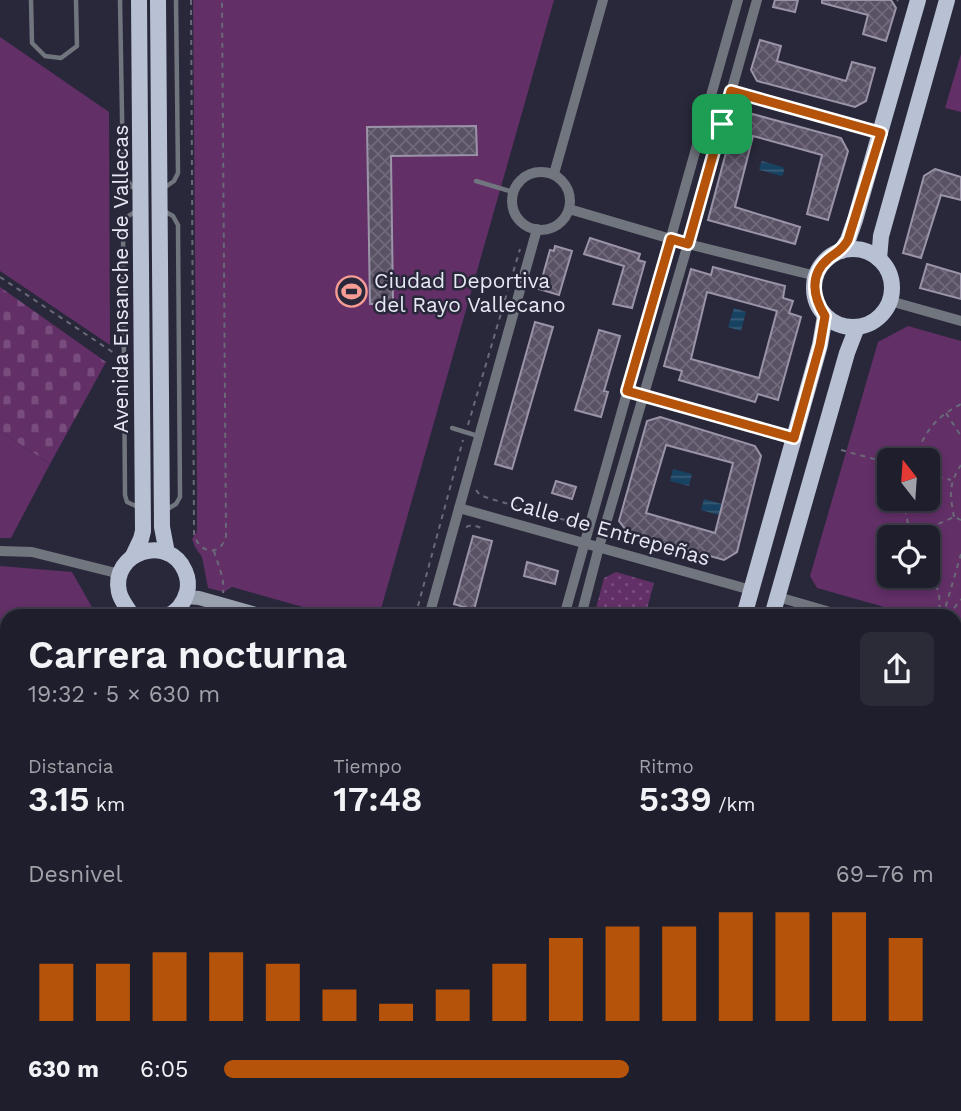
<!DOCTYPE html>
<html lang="es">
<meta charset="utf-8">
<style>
:root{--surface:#1e1e2c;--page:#2b2b38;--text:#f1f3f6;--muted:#a1a2a9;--line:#3c3c48;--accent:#b45309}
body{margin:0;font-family:"Work Sans",sans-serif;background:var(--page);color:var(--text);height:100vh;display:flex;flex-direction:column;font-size:26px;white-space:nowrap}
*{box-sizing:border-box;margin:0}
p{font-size:23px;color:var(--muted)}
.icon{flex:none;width:38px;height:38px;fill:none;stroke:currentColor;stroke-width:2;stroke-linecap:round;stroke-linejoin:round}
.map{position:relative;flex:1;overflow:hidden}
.panel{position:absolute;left:0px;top:609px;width:962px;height:502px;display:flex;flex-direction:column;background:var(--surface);border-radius:21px 21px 0 0;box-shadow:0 4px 10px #0003,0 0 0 2px var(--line)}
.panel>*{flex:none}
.needle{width:46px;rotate:343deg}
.controls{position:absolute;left:877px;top:448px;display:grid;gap:14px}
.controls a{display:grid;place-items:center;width:63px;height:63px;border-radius:10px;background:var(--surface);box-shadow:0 4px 10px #0003,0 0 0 2px var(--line);font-size:35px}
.pin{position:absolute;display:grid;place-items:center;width:60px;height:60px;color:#fff;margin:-30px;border-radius:14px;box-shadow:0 4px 10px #0006}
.round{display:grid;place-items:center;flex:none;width:74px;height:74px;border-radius:10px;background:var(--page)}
.head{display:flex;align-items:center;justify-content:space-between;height:119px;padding:0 28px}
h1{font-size:38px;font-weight:600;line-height:52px}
.figures{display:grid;grid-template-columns:repeat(3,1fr);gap:10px;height:119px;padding:7px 28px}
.figures div{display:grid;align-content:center}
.figures b{font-size:35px;font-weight:600}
.figures small{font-size:19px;font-weight:400}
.figures p{font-size:19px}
.chart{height:196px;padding:14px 28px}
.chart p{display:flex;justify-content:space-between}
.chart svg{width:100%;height:126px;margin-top:7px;stroke:var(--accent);stroke-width:6}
ul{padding:0 28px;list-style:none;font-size:23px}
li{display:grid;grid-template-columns:112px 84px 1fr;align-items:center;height:52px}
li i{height:18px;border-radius:9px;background:var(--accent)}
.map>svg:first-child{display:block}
.grass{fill:url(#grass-dots)}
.cemetery{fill:url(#cemetery-stones)}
.park{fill:#622f67;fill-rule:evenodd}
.water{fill:url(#water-rules)}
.building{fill:url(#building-cross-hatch);stroke:#9b93a8;stroke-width:2;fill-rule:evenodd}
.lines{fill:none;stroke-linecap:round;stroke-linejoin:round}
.path{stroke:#696979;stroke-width:2;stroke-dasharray:5 5;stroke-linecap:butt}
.service{stroke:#71757e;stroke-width:4.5}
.minor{stroke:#71757e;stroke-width:10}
.secondary{stroke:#99a0ae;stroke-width:14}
.primary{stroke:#b7c1d3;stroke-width:16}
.route-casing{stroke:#fff;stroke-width:14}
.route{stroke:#b45309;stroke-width:9}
.labels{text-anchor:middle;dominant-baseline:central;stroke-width:5;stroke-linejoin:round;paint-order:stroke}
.street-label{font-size:21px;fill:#e7e8f4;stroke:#28283a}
.poi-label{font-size:21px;fill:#e7e8f4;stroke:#28283a;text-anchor:start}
</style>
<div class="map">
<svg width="961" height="1111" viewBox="0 0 961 1111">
<defs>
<pattern id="grass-dots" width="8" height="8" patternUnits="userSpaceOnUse" patternTransform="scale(1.75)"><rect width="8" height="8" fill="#622f67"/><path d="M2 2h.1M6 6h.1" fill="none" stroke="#784d7d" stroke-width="1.8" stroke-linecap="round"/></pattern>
<pattern id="cemetery-stones" width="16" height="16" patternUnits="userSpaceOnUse" patternTransform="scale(1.75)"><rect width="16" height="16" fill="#622f67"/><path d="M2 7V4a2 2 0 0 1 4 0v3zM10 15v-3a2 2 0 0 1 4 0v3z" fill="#784d7d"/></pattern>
<pattern id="water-rules" width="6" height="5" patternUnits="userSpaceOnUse" patternTransform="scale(1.75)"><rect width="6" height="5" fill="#184261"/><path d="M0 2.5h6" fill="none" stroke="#3a5d78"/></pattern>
<pattern id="building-cross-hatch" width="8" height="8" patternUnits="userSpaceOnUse" patternTransform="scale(1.75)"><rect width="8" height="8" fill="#595164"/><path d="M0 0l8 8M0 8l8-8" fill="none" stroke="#716a7b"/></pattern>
</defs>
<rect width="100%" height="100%" fill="#28283a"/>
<g class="grass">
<path d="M616,572L654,583L645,616H594L604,578Z"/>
<path d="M958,670L961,671V792L956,791V671Z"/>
<path d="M206,1104H271L269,1111H199Z"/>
</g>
<path class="cemetery" d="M0,287L106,362L50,464L0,431Z"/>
<g class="park">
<path d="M193,0H554L379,616H335L232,587L224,592L208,588L202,557L195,547L192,539L197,531V487Z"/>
<path d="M0,37L109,112L110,345L0,271Z"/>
<path d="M961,54V112L945,108Z"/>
<path d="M908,326L961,341V629L956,627V616H916L817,588L810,576L878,342ZM889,460H928V499H889ZM889,537H928V576H889Z"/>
<path d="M0,431L50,464L11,538H0Z"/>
<path d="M0,566L72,572L97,616H7V896L0,885Z"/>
<path d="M397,1104H579L577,1111H406Z"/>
</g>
<g class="water">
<path d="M762,161L783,167L784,170L783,175L781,176L760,170L759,168Z"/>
<path d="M734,308L746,312L741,331L728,327Z"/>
<path d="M673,469L692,474L689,486L670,481Z"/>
<path d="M704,499L722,504L719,515L701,510Z"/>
</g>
<g class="building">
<path d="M775,0H798L795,12L773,7Z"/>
<path d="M822,0H891L896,8L886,41L863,34L868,15L822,3Z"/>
<path d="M760,40L781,46L777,61L846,81L852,62L875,68L866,101L855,107L757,81L751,70Z"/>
<path d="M745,112L841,138L848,151L828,220L807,214L822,155L753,136L735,207L800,227L795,244L708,220L736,115Z"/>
<path d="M476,126L477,155L391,156L393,304H370L367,127Z"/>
<path d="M935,169L961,177V200L941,195L921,258L903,253L924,176Z"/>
<path d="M590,238L640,254L638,260L645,262L632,308L613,304L624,266L584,254Z"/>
<path d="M555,246L572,251L559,295L539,289L550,250L554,251Z"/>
<path d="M927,264L961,274V299L920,288Z"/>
<path d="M713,267L785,286L783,298L793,301L789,313L801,317L778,400L758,394L755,402L679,380L682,371L664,366L691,269L711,275ZM707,292L777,311L759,378L691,359Z"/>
<path d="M535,322L553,327L512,469L495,464Z"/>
<path d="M599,330L620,336L604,391L608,392L601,417L575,410Z"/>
<path d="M660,417L755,446L761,456L737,552L724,560L628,533L619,521L647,421ZM666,445L733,463L715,533L646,513Z"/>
<path d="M556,481L576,487L572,499L552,493Z"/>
<path d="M473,536L492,541L474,610L454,604Z"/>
<path d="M527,562L558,571L555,584L524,576Z"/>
</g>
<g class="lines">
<g class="path">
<path d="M191,0L194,534C199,554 221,557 226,536L222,0"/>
<path d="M897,0L898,1"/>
<path d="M0,277L114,353"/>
<path d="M946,413L961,436"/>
<path d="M468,425L520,249"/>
<path d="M841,450L889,463"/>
<path d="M914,460C925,432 934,418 961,404"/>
<path d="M928,474L951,480"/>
<path d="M476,490L480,495L491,499L565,520L574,522L579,520"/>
<path d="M905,499L904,505L911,537"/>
<path d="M954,517C950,495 948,485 961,465"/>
<path d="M466,527L472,525L482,528"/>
<path d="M911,536L954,517L961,520"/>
<path d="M214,551C218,565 225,579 223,593"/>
<path d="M928,567L939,593L940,616"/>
<path d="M418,606L463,440"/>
<path d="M943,616L961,554"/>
<path d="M948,616L961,599"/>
<path d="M402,1104L412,1111"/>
<path d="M462,1104L474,1111"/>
<path d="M559,1104L563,1111"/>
<path d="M433,1107L443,1104"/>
</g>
<g class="service">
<path d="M31,0L32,43L45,56L61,58L77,46L76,0"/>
<path d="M120,0L123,173L132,187L137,189"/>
<path d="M476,181L513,192"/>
<path d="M164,188L174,181L178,173L176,0"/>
<path d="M136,211L127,217L123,227L125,495L127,502L138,507"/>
<path d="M164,211L173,216L178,225L180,497L176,504L166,510"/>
<path d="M452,428L478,436"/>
</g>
<g class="minor">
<path d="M731,91L881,133"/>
<circle cx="541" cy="201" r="29"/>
<path d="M554,174L603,0"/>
<path d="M569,209L688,244L816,276"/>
<path d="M890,301L961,321"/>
<path d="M627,391L795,438"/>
<path d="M459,508L751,590"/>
<path d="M0,551L32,552L120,574"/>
<path d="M778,597L844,616"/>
<path d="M429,616L537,229"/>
<path d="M564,616L738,0"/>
<path d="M581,616L599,547L688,244L757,0"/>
<path d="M956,647L961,649"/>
<path d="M956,977L961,979"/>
<path d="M0,1059L7,1067"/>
<path d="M0,1090L7,1084"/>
<path d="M37,1104L43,1111"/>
<path d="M375,1104L384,1111"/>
<path d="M825,1104L849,1111"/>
<path d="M286,1111L292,1104"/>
<path d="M802,1111L804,1104"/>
</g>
<g class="secondary">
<path d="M186,597L199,598L263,616"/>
<path d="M956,813L961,814"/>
</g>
<g class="primary">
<path d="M158,0L162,527L167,553"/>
<circle cx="853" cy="288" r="39"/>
<path d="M841,251L848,240L855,220L918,0"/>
<path d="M879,259L881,236L947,0"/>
<path d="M133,556L141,539L143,531L139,0"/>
<path d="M132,616C128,608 121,601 119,592C110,552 169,533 185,571C188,578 189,585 187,592C184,603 177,612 167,616"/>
<path d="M744,616L820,345L825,316"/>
<path d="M772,616L847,353L857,327"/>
<path d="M319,1104L326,1111"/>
<path d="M348,1104L357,1111"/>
<path d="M602,1111L604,1104"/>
<path d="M631,1111L633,1104"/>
</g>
</g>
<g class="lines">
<defs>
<path id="route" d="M731,91L881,133L848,240C841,252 837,251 828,259C809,275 813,297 825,316L820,345L794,438L627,391L671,239L688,244Z"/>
</defs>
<use href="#route" class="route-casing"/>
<use href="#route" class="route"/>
</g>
<defs>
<symbol id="stadium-ring" viewBox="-11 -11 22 22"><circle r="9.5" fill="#28283a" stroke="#f59c95" stroke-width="1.5"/><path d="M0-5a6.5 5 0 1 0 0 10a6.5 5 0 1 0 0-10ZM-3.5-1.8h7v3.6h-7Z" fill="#f59c95"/></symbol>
</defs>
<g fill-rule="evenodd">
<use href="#stadium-ring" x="334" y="274" width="35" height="35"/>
</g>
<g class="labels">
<g class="street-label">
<text transform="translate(120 279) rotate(-90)">Avenida Ensanche de Vallecas</text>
<text transform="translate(610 530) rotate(16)">Calle de Entrepeñas</text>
</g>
<g class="poi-label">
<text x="374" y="280">Ciudad Deportiva<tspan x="374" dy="24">del Rayo Vallecano</tspan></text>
</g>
</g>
</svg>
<div class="controls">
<a><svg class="needle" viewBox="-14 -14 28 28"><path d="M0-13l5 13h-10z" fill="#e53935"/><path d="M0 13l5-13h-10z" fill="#a1a2a9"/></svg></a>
<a><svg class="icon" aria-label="locate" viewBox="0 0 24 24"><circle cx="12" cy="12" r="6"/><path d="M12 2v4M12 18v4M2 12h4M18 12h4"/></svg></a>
</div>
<div class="pin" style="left:722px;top:124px;background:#1e9e55"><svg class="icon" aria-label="arrive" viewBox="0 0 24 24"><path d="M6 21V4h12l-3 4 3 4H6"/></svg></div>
<section class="panel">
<div class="head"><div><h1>Carrera nocturna</h1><p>19:32 · 5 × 630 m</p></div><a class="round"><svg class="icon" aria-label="share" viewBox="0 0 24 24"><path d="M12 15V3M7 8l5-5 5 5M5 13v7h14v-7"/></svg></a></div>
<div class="figures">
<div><p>Distancia</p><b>3.15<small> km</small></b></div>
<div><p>Tiempo</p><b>17:48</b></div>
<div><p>Ritmo</p><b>5:39<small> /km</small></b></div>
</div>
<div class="chart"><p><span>Desnivel</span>69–76 m</p>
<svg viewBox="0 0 160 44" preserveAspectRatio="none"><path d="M5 44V24M15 44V24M25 44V20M35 44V20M45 44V24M55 44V33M65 44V38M75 44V33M85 44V24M95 44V15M105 44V11M115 44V11M125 44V6M135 44V6M145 44V6M155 44V15"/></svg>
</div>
<ul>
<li><b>630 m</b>6:05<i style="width:57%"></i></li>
</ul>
</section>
</div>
